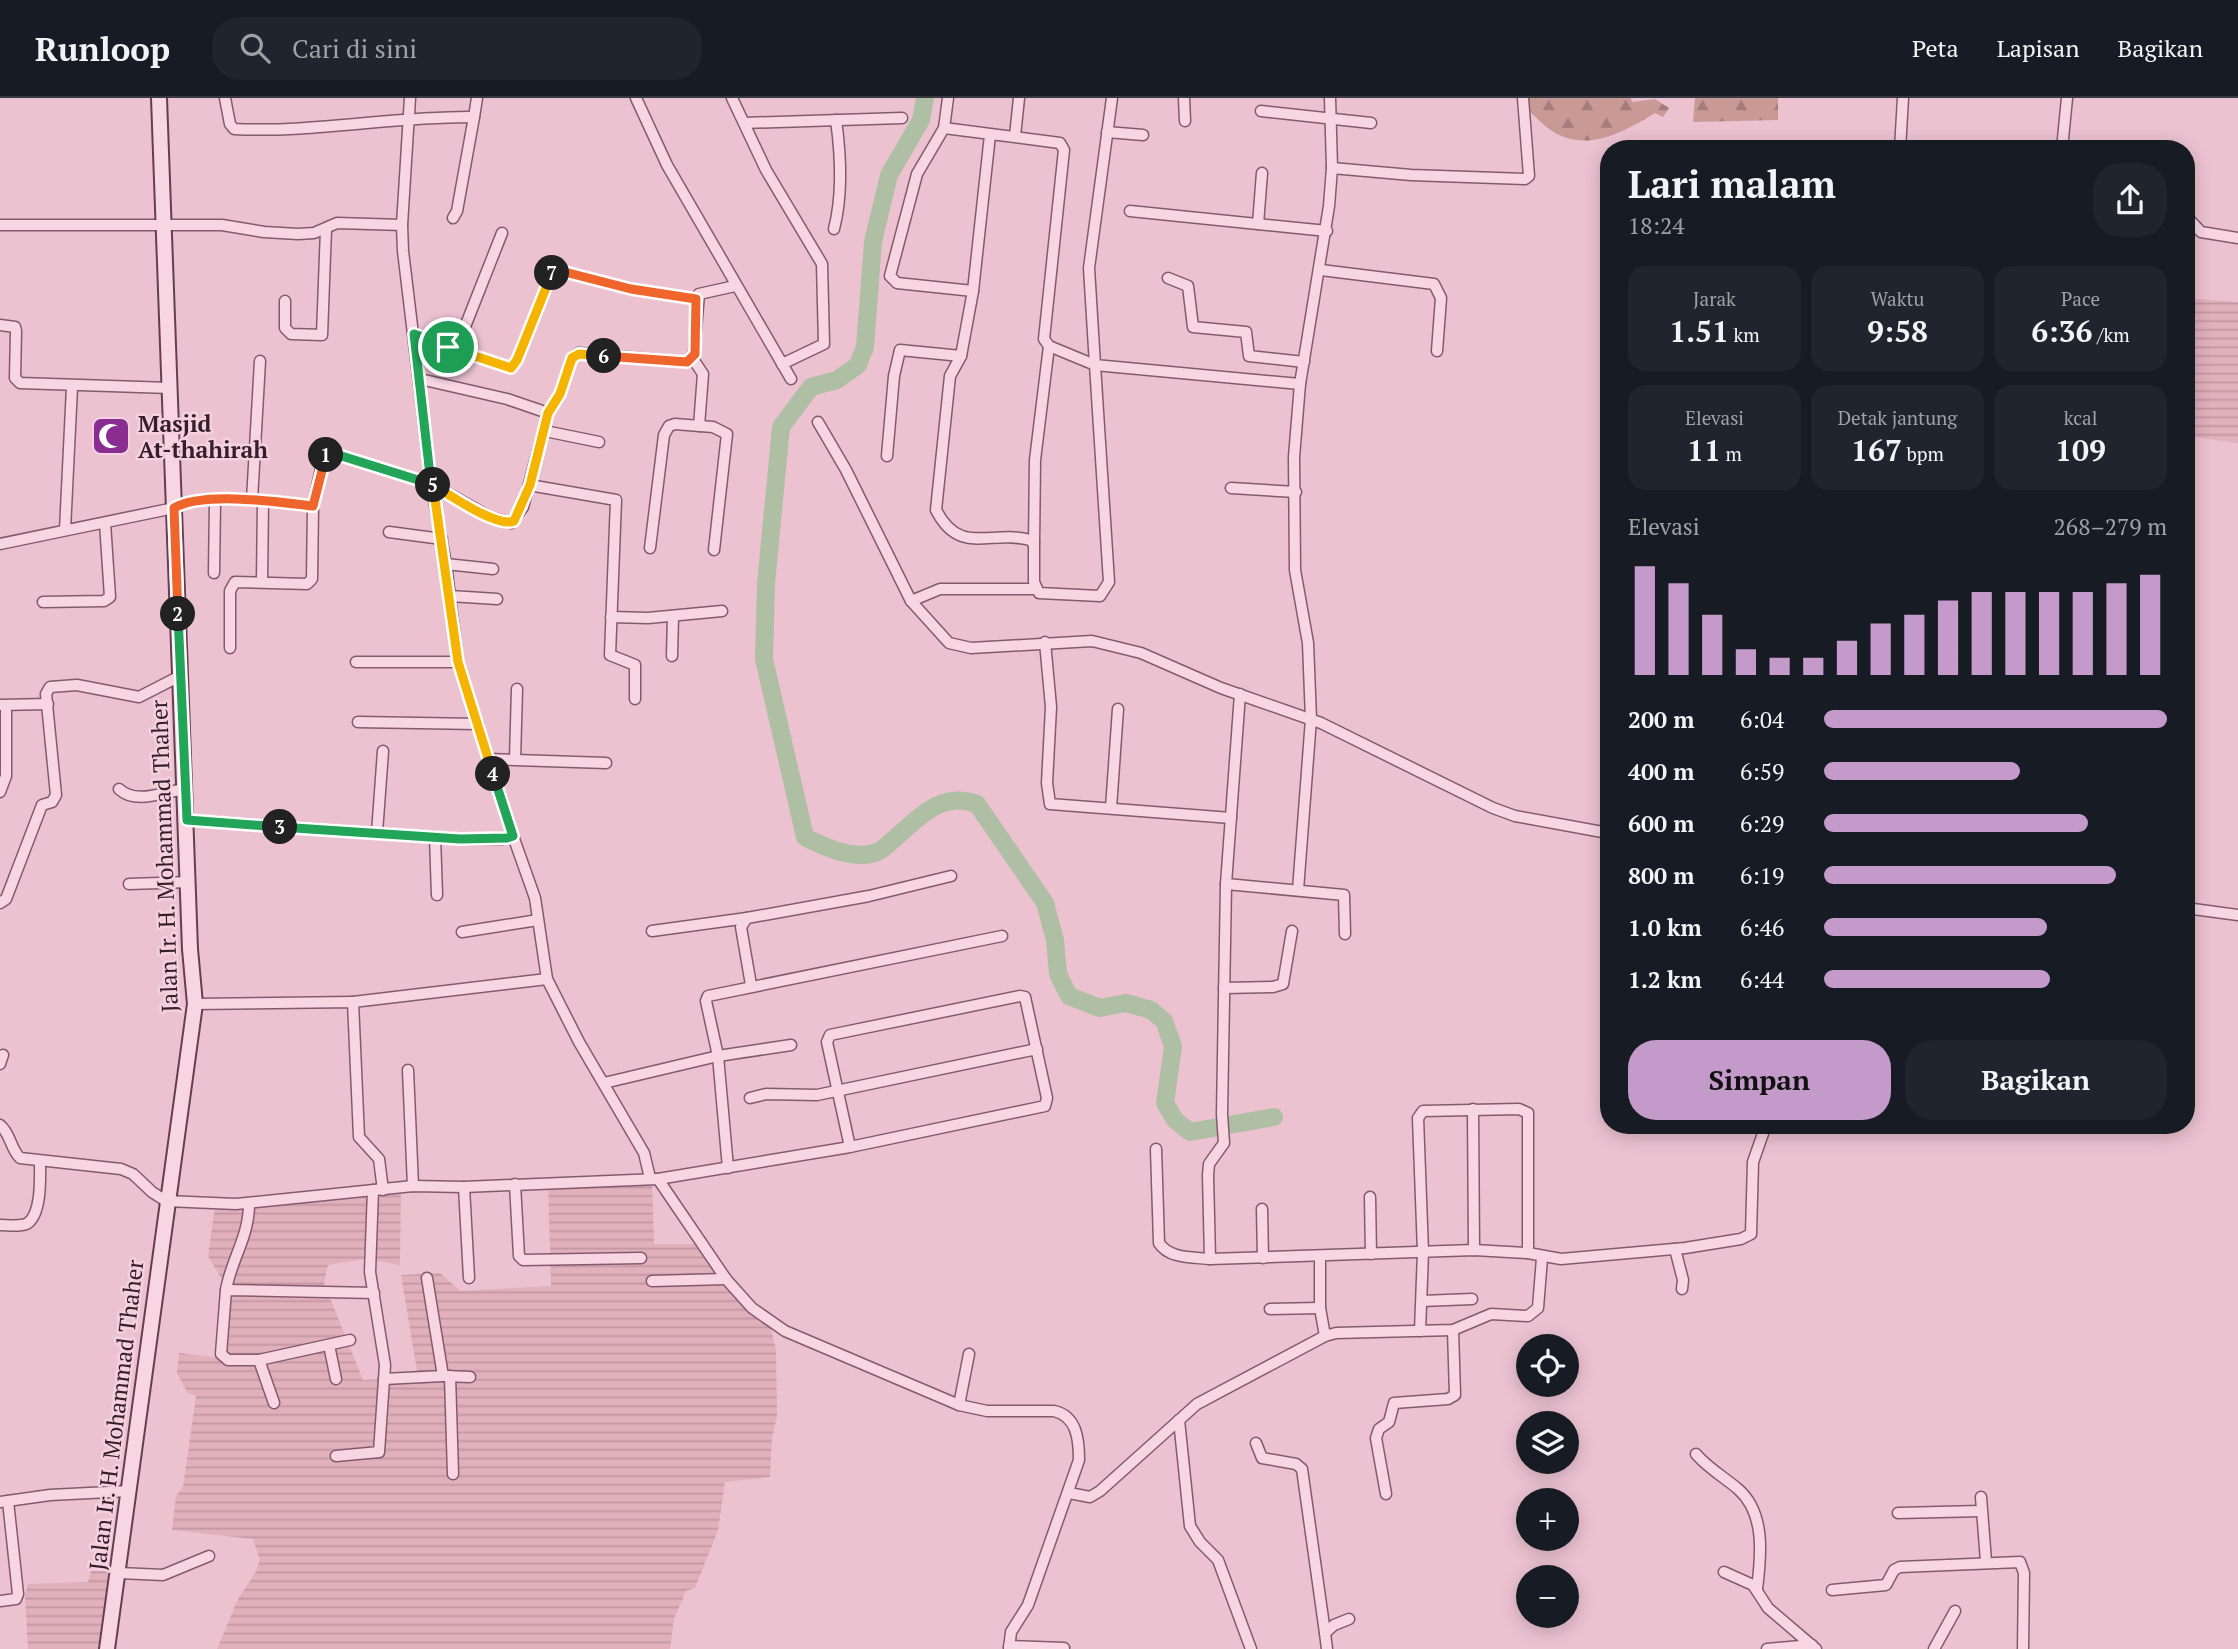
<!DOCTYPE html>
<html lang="id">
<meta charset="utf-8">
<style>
:root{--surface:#171b24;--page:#20242c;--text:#f1f3f6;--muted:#9ea1a6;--line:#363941;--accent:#c39ac9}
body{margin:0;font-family:"PT Serif",serif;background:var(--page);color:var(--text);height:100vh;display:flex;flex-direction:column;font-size:26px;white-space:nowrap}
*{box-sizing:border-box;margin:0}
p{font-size:23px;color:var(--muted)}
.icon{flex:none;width:38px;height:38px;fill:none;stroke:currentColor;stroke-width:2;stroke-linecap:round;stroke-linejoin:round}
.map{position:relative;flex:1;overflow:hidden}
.drawer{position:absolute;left:1600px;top:42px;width:595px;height:994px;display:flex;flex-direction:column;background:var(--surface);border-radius:28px;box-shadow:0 4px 18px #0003}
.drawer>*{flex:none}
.fabs{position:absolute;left:1516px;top:1236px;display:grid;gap:14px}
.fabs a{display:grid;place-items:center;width:63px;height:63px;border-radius:50%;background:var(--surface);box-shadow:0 4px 18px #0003;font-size:35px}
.pin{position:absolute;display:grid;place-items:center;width:60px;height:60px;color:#fff;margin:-30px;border:4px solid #fff;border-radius:50%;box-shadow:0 2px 7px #0007}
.km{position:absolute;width:35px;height:35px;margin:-18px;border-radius:50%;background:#222;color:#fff;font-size:19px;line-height:35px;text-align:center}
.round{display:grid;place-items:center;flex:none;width:74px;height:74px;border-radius:28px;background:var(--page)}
.overview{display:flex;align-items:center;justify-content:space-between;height:119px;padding:0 28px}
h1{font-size:38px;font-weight:700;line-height:52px}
.stats{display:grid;grid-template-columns:repeat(3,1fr);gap:10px;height:119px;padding:7px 28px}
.stats div{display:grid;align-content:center;border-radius:18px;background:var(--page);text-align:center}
.stats b{font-size:30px;font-weight:700}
.stats small{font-size:19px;font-weight:400}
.stats p{font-size:19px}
.chart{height:196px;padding:14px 28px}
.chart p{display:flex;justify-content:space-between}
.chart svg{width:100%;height:126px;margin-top:7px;stroke:var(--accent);stroke-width:6}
.cta{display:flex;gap:14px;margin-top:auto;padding:14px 28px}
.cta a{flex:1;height:80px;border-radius:28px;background:var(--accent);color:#111;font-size:28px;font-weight:700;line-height:80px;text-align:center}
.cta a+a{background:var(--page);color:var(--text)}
ul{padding:0 28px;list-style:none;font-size:23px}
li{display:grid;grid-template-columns:112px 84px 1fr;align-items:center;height:52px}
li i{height:18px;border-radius:9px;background:var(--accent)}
header{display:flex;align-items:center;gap:42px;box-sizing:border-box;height:98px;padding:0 35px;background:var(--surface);border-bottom:2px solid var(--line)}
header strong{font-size:33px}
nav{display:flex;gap:38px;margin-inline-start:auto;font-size:24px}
.search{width:490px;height:63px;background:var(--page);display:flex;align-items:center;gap:18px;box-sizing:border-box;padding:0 24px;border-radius:28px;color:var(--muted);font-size:26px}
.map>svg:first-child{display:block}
.farmland{fill:url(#farmland-rules)}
.forest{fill:url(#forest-firs)}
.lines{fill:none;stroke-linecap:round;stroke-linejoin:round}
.river{stroke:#aebfa4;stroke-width:18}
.street-casing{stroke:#855a71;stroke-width:13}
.secondary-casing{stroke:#673d55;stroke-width:18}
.street{stroke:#f7d5e1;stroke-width:10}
.secondary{stroke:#f7d5e1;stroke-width:14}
.split-1-casing{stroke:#fff;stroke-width:14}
.split-2-casing{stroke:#fff;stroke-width:14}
.split-3-casing{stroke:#fff;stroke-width:14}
.split-4-casing{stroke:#fff;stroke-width:14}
.split-5-casing{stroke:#fff;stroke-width:14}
.split-6-casing{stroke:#fff;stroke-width:14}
.split-7-casing{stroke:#fff;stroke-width:14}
.split-8-casing{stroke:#fff;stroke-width:14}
.split-1{stroke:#22a559;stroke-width:9}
.split-2{stroke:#f0652b;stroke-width:9}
.split-3{stroke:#22a559;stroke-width:9}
.split-4{stroke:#22a559;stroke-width:9}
.split-5{stroke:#f5b400;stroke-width:9}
.split-6{stroke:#f5b400;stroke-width:9}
.split-7{stroke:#f0652b;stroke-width:9}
.split-8{stroke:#f5b400;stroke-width:9}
.labels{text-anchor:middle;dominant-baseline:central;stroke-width:5;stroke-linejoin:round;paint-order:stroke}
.poi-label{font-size:23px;font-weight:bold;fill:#351e2b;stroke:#f4d1dd;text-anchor:start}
.street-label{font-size:23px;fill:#351e2b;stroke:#f4d1dd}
</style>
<header>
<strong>Runloop</strong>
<div class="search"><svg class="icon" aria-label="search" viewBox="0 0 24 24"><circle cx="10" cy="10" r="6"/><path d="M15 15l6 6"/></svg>Cari di sini</div>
<nav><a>Peta</a><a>Lapisan</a><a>Bagikan</a></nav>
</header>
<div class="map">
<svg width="2238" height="1551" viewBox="0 0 2238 1551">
<defs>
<pattern id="farmland-rules" width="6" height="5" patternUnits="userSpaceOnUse" patternTransform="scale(1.75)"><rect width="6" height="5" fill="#e1b0bb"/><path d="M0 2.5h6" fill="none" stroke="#c297a1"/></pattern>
<pattern id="forest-firs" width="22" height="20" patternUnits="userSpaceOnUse" patternTransform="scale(1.75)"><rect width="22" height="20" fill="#c99996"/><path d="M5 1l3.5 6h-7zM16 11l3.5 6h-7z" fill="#a47c7b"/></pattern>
</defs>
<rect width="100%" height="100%" fill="#ecc2d1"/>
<g class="farmland">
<path d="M2186,200L2238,204V345L2186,338Z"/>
<path d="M652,1080L654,1146H706L730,1184L770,1226L776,1252L777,1317L772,1341L770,1379L725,1384L718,1432L695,1490L686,1493L674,1521L670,1551H217L238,1501L255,1475L260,1462L253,1441L172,1432L176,1398L183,1389L196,1298L187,1294L177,1275L179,1255L229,1261L223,1234L224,1185L208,1158L216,1102L241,1105L401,1090L400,1167L365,1161L328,1167L324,1185L363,1282L418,1279L401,1177L440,1175L460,1193L551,1188L548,1084Z"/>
<path d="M91,1473H115L104,1551H28L25,1497L28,1486L88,1484Z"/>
</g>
<g class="forest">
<path d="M1522,0H1631L1632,4L1655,1L1669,10L1663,19L1655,15C1619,37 1578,59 1542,25C1534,17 1525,11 1522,0Z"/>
<path d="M1695,0H1778V22L1693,24Z"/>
</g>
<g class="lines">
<path class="river" d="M925,0L921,22L889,77L873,144L865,249L858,267L837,282L811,289L781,329L766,486L764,561L805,739C824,749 854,763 877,754C883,752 889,745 894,741C920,719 941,693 977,706L1045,805L1055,842L1058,876L1069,898L1100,910L1126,905L1151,912L1164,923L1173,948L1165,1005L1175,1022L1190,1034L1274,1019"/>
<defs>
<g id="street">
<path d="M225,0L230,26L234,31C316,35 393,18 474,19L457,113L453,120"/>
<path d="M636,0L667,67L791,281"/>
<path d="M732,0L766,72L822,166L824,246L782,266"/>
<path d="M948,0L944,30L917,76L890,178L897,185L973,193"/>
<path d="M1112,0L1089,170L1095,267L1300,286"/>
<path d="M1184,0L1185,23"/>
<path d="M1261,13L1371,25"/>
<path d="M474,19L477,0"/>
<path d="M744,25L902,20"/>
<path d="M944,30L1060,45L1064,52L1044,241L1049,248L1095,267L1109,484L1100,498L1039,495L1034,484V446L1030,442C991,431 960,459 936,412L950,278L961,258L973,193L990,37"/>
<path d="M1107,34L1143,37"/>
<path d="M1015,38L1019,0"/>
<path d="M1900,51L1903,0"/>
<path d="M2062,51L2067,0"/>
<path d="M1332,70L1411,77L1525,81L1529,78L1523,0"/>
<path d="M1130,113L1327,133"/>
<path d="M2186,118L2201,134L2238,140"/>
<path d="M1258,126L1262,75"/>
<path d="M0,127H222L264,134L298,136L314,135L337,125L402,127"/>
<path d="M834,131C843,96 841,58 836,22"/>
<path d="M1321,172L1434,186L1441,200L1437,253"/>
<path d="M1168,180L1188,188L1193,229L1246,234L1249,258L1304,264"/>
<path d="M285,203V230L291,236L322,237L326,131"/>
<path d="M0,227L15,229L16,233L15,280L20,285L170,290"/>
<path d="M414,236L448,249L459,244L502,135"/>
<path d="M448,249L511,270L517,262L552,176L557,172L631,191L696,201"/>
<path d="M693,261L703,276L699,328"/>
<path d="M420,281L507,301L548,315"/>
<path d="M818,324L846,372L911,503L949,545L971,550L1092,543L1141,555L1221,590L1321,625L1493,710L1515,718L1608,735"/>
<path d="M545,333L599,344"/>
<path d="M887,358L894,278L900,252L961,258"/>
<path d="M529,387L616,402L610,557L635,567V601"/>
<path d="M1231,390L1296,394"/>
<path d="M252,402L260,263"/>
<path d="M65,432L72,289"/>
<path d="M389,434L442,441"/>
<path d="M0,446L174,410C202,393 280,404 313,408L323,361L332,355L431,386L490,419L511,425L523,409L548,315L560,296L572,260L579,255L687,264L694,256L699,196L735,188"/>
<path d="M1034,446L1035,362L1049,248"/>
<path d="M650,450L664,337L669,328L675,326L713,329L727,336L714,452"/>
<path d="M446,466L493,471"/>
<path d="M214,475L215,403"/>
<path d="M262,484L263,403"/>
<path d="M450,498L497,501"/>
<path d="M911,503L940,491H1035"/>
<path d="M43,504L104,503L110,499L105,425"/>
<path d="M611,519L648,520L722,513"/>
<path d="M1045,544L1051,609L1047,685L1050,706L1231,720"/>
<path d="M230,550V493L235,484L307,486L312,481L313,408"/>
<path d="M672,558L673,518"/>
<path d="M356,564H458"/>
<path d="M1240,596L1226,786L1222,1016L1224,1045L1209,1066L1208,1077L1210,1161L1474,1152L1528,1155L1561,1161L1685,1150L1741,1141L1751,1136L1753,1064L1766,1027"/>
<path d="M0,607L48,606"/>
<path d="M358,624L478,626"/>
<path d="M489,661L606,665"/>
<path d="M515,661L517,591"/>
<path d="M119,691C136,707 163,694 185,691"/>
<path d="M0,694L6,678V608"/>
<path d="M1111,710L1118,611"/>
<path d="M187,722L460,741H502L513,738L458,564L446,466L431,386L403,153L402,127L410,0"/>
<path d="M377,735L383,653"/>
<path d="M513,738L535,800L547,881L579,944L644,1055L650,1080"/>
<path d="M435,739L437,797"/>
<path d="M129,786L189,784"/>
<path d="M1226,786L1344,797L1345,836"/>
<path d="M1298,792L1311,621L1308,545L1295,472L1294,359L1300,286L1329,108L1332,70L1330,0"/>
<path d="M0,805L6,801L42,707L52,704L56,697L46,596L50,589L77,587L139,599L180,578"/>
<path d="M2186,810L2238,817"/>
<path d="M652,833L747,820"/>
<path d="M462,834L538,822"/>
<path d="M751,887L741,829L747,820L869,798L951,778"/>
<path d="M1224,890L1273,889L1283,886L1292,833"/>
<path d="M353,904L547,881"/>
<path d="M195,906L353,904L359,1039L379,1061L383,1092"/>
<path d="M0,966L3,957"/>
<path d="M408,972L413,1088"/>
<path d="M604,985L718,958L791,947"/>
<path d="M750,1000L766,996L817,997L1037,951"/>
<path d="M1473,1011L1474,1152"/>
<path d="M0,1027C11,1036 10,1050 20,1060L121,1071L133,1076L152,1094L166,1103L236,1106L413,1088L464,1089L658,1081L726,1181L752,1210L785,1233L959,1307L987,1313H1054C1077,1318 1079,1342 1079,1362L1028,1507L1011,1534L1009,1551"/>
<path d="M1156,1051L1159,1145C1169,1161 1193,1159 1210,1161"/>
<path d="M728,1070L718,958L706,903L708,898L1002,838"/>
<path d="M658,1081L850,1049L1045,1008L1047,1000L1025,899L1020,898L830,937L827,944L850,1049"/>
<path d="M515,1086L519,1158L523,1162L641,1160"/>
<path d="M464,1089L469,1180"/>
<path d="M1370,1099L1371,1156"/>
<path d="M1262,1111L1263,1160"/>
<path d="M0,1127C8,1127 22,1129 28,1125C42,1114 40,1079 40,1063"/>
<path d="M1675,1151L1683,1182L1682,1191"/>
<path d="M1320,1159V1210L1325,1238"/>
<path d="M652,1183L726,1181"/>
<path d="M226,1192C231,1162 249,1139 249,1106"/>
<path d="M1422,1203L1472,1201"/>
<path d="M1270,1211L1320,1210"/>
<path d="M1420,1233L1423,1154L1418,1020L1423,1013L1519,1011L1528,1015V1155"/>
<path d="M329,1247L336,1281"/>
<path d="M259,1262L350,1242"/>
<path d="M444,1278L470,1279"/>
<path d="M450,1278L453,1376"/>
<path d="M384,1281L443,1278L427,1180"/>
<path d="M274,1305L259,1262H228L221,1256L226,1192L374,1195"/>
<path d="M959,1307L969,1256"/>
<path d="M1179,1322L1190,1428L1200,1444L1218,1462L1251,1551"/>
<path d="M1256,1345L1262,1360L1296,1366L1302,1371L1325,1535"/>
<path d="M1696,1356C1709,1371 1724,1379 1738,1391C1766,1415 1761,1459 1757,1491"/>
<path d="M336,1358L379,1354L385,1267L370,1174L373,1092"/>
<path d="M1069,1395L1090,1399L1100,1393L1197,1306L1325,1238L1336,1235L1453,1232L1491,1216L1528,1218L1538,1210L1542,1160"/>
<path d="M1386,1396L1376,1340L1379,1331L1389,1324L1394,1305L1448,1301L1455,1297L1453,1232"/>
<path d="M1981,1399L1986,1463"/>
<path d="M0,1404L50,1397L129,1393"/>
<path d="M1898,1415L1981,1413"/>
<path d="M1724,1474L1753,1487L1768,1510L1816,1551"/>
<path d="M119,1475L163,1477L209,1458"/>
<path d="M1832,1492L1886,1487L1894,1472L1900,1469L2020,1464L2024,1475L2023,1551"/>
<path d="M0,1503L16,1501L18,1496L8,1403"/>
<path d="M1009,1548L1064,1550"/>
<path d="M1327,1551L1325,1535L1334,1527L1349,1521"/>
<path d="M1767,1551L1812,1547"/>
<path d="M1934,1551L1955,1513"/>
</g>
<path id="secondary" d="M107,1551L195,906L190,851L159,0"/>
</defs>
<use href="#street" class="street-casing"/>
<use href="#secondary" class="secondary-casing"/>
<use href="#street" class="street"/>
<use href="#secondary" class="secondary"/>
</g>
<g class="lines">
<defs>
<path id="split-1" d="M326,357L332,355L431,386L414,236L448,249"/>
<path id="split-2" d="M178,516L174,410C203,393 279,404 313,408L326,357"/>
<path id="split-3" d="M178,516L187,722L280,729"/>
<path id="split-4" d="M280,729L460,741L507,740L513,738L493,676"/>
<path id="split-5" d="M433,387L458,564L493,676"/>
<path id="split-6" d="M433,387C450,397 497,430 514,423L530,387L548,315L560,296L572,260L579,256L604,258"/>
<path id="split-7" d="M552,175L557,172L631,191L696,201L695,256L687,264L604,258"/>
<path id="split-8" d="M448,249L511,270L517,262L552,175"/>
</defs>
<use href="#split-1" class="split-1-casing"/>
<use href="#split-2" class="split-2-casing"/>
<use href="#split-3" class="split-3-casing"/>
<use href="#split-4" class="split-4-casing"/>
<use href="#split-5" class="split-5-casing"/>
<use href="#split-6" class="split-6-casing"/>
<use href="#split-7" class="split-7-casing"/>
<use href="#split-8" class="split-8-casing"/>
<use href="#split-1" class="split-1"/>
<use href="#split-2" class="split-2"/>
<use href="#split-3" class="split-3"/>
<use href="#split-4" class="split-4"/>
<use href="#split-5" class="split-5"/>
<use href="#split-6" class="split-6"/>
<use href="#split-7" class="split-7"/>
<use href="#split-8" class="split-8"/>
</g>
<defs>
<symbol id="mosque-square" viewBox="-11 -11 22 22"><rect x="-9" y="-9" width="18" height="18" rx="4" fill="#8a2d91" stroke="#f4d1dd"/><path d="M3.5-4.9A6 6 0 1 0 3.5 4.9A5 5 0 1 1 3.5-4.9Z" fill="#fff"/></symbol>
</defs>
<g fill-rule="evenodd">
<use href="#mosque-square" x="89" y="316" width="44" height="44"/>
</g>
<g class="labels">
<g class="poi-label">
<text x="138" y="325">Masjid<tspan x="138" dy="26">At-thahirah</tspan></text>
</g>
<g class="street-label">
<text transform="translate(164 758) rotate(-92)">Jalan Ir. H. Mohammad Thaher</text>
<text transform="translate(116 1317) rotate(-83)">Jalan Ir. H. Mohammad Thaher</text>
</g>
</g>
</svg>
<div class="fabs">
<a><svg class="icon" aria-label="locate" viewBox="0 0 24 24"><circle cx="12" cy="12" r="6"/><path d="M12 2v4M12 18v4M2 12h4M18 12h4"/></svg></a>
<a><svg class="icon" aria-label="layers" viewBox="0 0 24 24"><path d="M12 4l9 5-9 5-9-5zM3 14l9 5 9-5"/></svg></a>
<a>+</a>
<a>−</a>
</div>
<div class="pin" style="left:448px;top:249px;background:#1e9e55"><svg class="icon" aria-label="arrive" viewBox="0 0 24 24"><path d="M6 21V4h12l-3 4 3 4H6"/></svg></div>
<b class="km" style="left:326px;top:357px">1</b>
<b class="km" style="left:178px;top:516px">2</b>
<b class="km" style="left:280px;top:729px">3</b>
<b class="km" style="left:493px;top:676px">4</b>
<b class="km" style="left:433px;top:387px">5</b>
<b class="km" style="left:604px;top:258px">6</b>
<b class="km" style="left:552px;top:175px">7</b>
<section class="drawer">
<div class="overview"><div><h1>Lari malam</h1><p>18:24</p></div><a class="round"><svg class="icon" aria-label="share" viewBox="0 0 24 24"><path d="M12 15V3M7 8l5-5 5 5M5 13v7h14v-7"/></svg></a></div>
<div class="stats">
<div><p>Jarak</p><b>1.51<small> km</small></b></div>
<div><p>Waktu</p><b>9:58</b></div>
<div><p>Pace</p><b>6:36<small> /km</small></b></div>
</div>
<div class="stats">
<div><p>Elevasi</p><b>11<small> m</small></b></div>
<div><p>Detak jantung</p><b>167<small> bpm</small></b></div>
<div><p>kcal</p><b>109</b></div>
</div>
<div class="chart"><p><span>Elevasi</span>268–279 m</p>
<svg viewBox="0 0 160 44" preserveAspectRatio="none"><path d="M5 44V6M15 44V12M25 44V23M35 44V35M45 44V38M55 44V38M65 44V32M75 44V26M85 44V23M95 44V18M105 44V15M115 44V15M125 44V15M135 44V15M145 44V12M155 44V9"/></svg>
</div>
<ul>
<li><b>200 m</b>6:04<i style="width:100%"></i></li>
<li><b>400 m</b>6:59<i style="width:57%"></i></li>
<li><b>600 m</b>6:29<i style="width:77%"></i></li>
<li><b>800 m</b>6:19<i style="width:85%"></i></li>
<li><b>1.0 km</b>6:46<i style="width:65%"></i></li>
<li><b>1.2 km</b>6:44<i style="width:66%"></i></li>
</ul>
<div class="cta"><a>Simpan</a><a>Bagikan</a></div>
</section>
</div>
